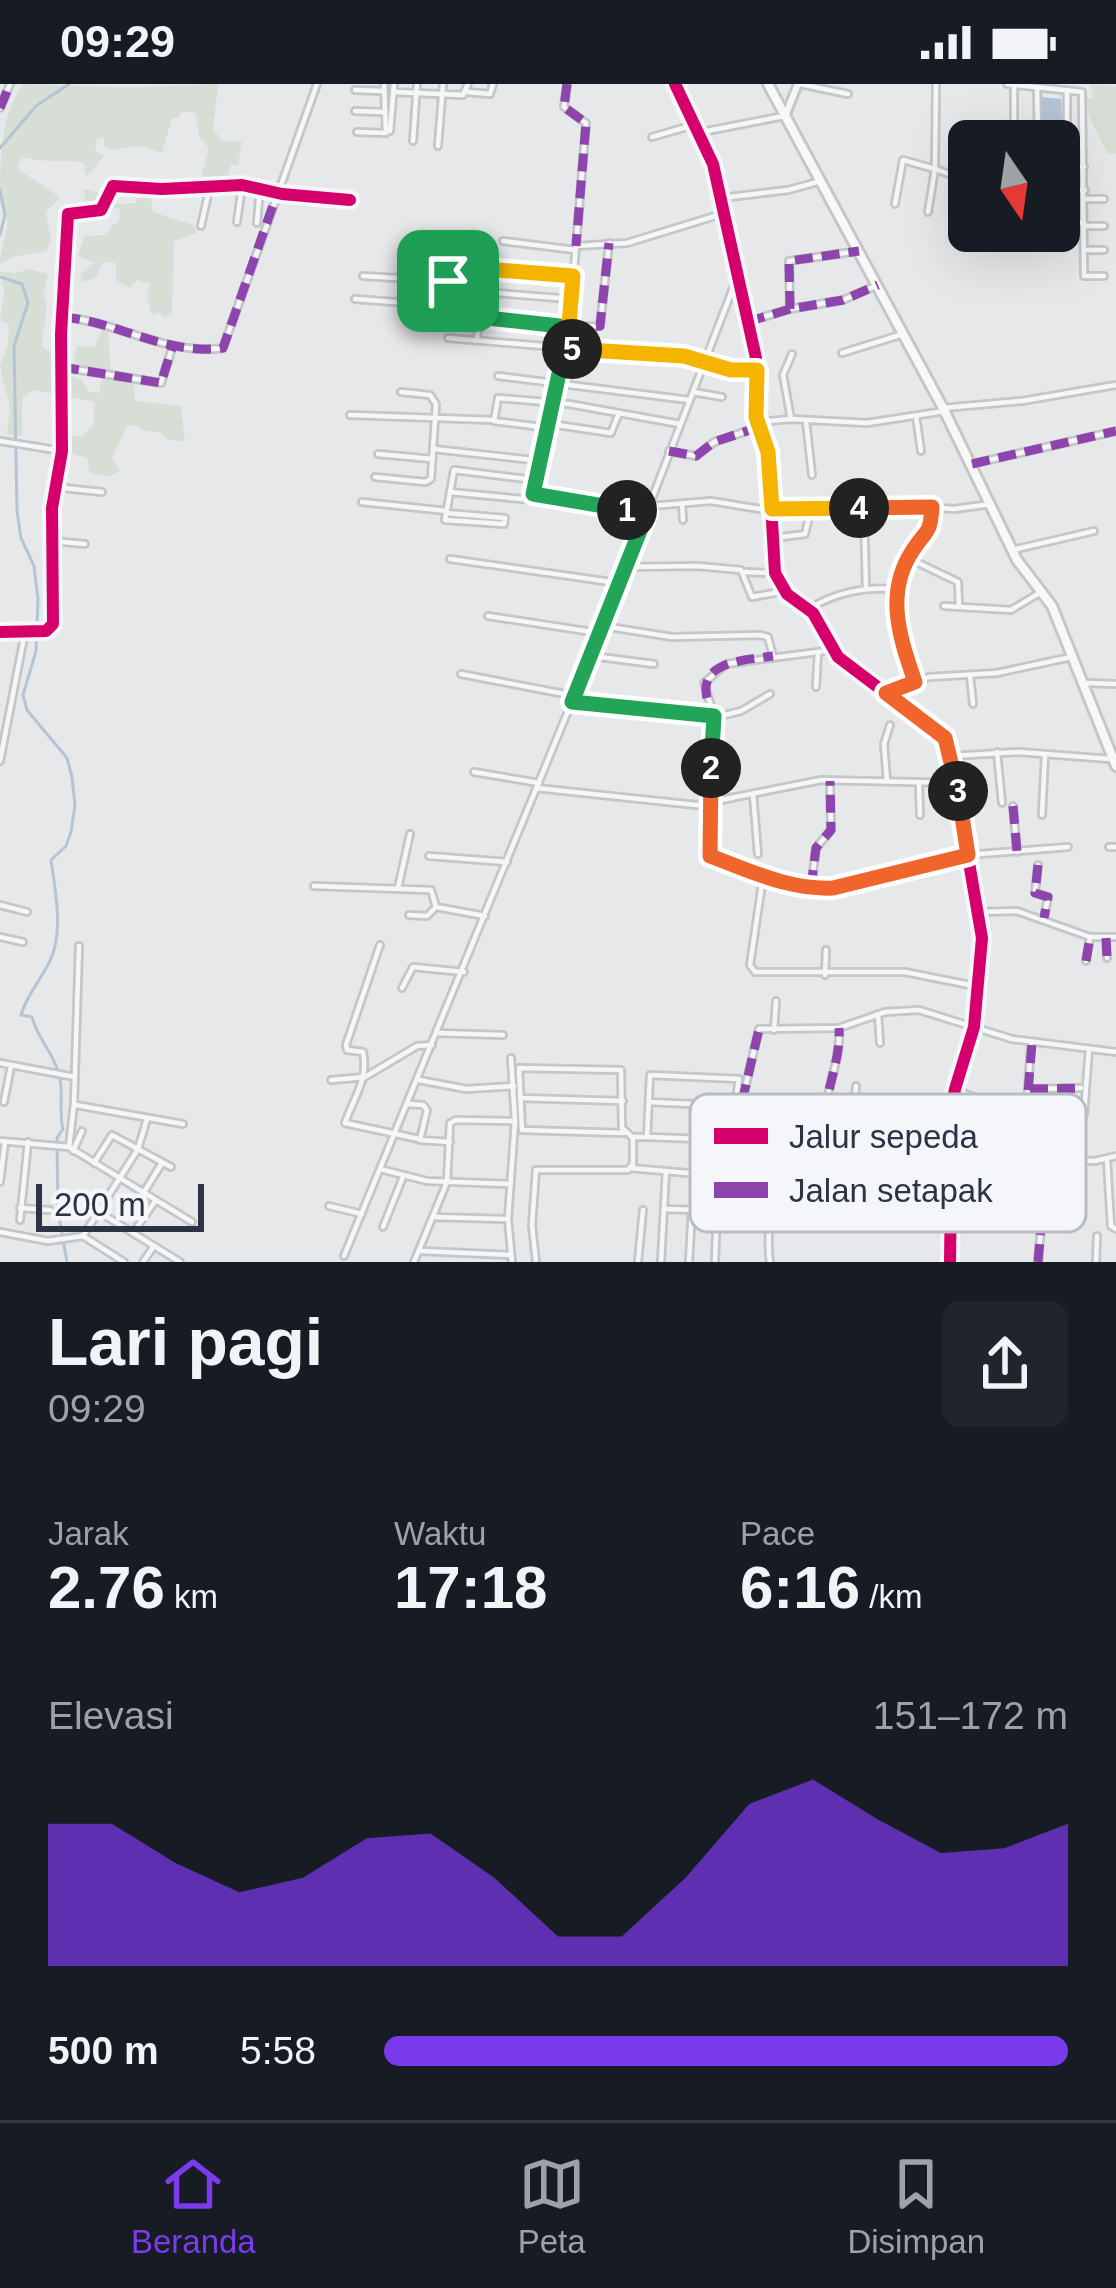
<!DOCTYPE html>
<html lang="id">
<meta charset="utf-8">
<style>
:root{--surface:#171b24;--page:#20242c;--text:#f1f3f6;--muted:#9ea1a6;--line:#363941;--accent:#7c3aed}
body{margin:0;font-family:Arial,sans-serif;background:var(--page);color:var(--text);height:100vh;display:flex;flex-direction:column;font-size:45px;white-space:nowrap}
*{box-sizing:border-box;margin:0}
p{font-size:39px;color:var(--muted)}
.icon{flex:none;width:66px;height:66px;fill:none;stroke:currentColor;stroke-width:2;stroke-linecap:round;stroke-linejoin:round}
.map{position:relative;height:1178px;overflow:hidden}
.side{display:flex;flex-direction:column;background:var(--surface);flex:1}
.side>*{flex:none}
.needle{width:78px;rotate:167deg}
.buttons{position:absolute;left:948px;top:36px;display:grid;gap:24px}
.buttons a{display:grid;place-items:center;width:132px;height:132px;border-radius:18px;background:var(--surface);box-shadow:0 12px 48px #0002;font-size:60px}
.scale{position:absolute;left:36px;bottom:30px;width:168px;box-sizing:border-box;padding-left:12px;border:6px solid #2b3445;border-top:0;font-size:33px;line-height:42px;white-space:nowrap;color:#2b3445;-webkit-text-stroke:9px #f4f6f9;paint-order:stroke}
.pin{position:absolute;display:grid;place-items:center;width:102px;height:102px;color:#fff;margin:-51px;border-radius:24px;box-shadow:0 6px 18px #0006}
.km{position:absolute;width:60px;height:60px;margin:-30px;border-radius:50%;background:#222;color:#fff;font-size:33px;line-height:60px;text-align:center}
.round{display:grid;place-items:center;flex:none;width:126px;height:126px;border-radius:18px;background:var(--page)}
.headline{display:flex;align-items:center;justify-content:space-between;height:204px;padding:0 48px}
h1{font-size:66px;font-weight:700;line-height:90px}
.figures{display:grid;grid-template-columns:repeat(3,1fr);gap:18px;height:204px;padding:12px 48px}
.figures div{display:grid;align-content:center}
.figures b{font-size:60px;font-weight:700}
.figures small{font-size:33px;font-weight:400}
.figures p{font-size:33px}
.chart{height:336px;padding:24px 48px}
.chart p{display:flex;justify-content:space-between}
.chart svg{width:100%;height:216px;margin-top:12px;fill:var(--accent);opacity:.7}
ul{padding:0 48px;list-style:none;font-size:39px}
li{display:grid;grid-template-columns:192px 144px 1fr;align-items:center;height:90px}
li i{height:30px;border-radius:15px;background:var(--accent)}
.status{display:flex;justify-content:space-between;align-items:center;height:84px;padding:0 60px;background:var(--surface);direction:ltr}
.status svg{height:33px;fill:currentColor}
.menu{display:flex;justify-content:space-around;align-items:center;height:168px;border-top:3px solid var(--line);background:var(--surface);font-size:33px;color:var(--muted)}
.menu a{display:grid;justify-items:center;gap:6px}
.menu .selected{color:var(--accent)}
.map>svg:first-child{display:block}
.green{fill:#d6ded6}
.water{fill:#b4c4d5}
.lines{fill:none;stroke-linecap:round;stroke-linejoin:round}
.stream{stroke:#b4c4d5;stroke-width:3}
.minor-casing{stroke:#c4c6c8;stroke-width:10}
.tertiary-casing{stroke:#c4c6c8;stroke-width:12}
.secondary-casing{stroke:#c4c6c8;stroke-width:14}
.minor{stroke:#f5f6f7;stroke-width:4.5}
.tertiary{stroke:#f5f6f7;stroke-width:6}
.secondary{stroke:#f8f8f8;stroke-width:8}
.quiet{stroke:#8e44ad;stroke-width:9;stroke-dasharray:18 9;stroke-linecap:butt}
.cycleway-casing{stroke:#f4f6f9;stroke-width:20}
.cycleway{stroke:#d6006c;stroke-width:12}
.split-1-casing{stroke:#fff;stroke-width:24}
.split-2-casing{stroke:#fff;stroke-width:24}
.split-3-casing{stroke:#fff;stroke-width:24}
.split-4-casing{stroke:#fff;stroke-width:24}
.split-5-casing{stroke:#fff;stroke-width:24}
.split-6-casing{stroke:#fff;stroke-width:24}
.split-1{stroke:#22a559;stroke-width:15}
.split-2{stroke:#22a559;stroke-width:15}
.split-3{stroke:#f0652b;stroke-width:15}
.split-4{stroke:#f0652b;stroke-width:15}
.split-5{stroke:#f5b400;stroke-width:15}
.split-6{stroke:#f5b400;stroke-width:15}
.key{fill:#f4f6f9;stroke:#b8bcc3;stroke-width:3}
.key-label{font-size:33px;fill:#2b3445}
</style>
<div class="status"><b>09:29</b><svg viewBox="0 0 49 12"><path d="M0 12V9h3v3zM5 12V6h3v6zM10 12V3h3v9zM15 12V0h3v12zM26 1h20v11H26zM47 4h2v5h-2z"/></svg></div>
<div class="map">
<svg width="1116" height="1178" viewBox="0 0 1116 1178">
<rect width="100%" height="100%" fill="#e6e8ea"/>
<g class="green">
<path d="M24,0L127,3L218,0L213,46L223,57L242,58L238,81H231L225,99L200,98L209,64L200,54L195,29L182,27L179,34H172L162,69L140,62L112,66L104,62V54H97L95,67L104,72L88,91H85L84,79C63,74 46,80 23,73L17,81L19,86L60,113L46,128L51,156L47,167L12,173L0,180C0,166 9,145 7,134C5,128 1,123 0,117C0,79 0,28 24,0Z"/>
<path d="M1090,0L1116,2V70L1107,69L1089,32L1086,14H1093Z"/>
<path d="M83,105L104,110L111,120L136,119L139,110L150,111L153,128L193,141L197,149L174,157L172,229L165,233L159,229L152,231L147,214L150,200L137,196L130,204L116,196V179L103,178L96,194L83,198L80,190L95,179L78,172L84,152L107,151L110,143L119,137L120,125L87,122Z"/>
<path d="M29,185L48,190L43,211C52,226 40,246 43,264L56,271L58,288L82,296L89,308L99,309L102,295L98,285L74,280L77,262L94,263L103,244H108L111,295L134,301L135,317L181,322L185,358L167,355L160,348L144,347L137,341L127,342L112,374L120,387L109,392L90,389L87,374L66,368L68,352L82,353L94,339V318L34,306L22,314V352L7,350L10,324L0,282L8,260L9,241L0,236L4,208L0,188L16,189Z"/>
</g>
<path class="water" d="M1041,13L1061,15L1063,57H1043Z"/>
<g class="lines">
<g class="stream">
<path d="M0,64L36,22L69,0"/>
<path d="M0,106L5,131L0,151"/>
<path d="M0,193L22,200L28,219L14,262L17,427L21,454L34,482L38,515L36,567L23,611L27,626L67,674L72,693L75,721L71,748L66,762L51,776C55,805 63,844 52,872C44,893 27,909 21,931L32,933C37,953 52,968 58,987C65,1006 58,1026 63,1045L57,1054L58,1127L67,1178"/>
</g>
<defs>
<g id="minor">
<path d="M567,0L564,23L586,39L576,162"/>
<path d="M675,0L713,80L756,274V333L768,368L775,489L787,510L813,529L838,573L945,654L951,674L982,854L974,943L955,1005L946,1051L951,1102L950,1178"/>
<path d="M800,0L848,10"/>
<path d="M1007,0L1082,8L1084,192H1104"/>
<path d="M1014,1V56"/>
<path d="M1037,3L1038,54"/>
<path d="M355,6L383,7"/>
<path d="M393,8L463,11L468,0"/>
<path d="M467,8L490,10L493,0"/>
<path d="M0,24L10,0"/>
<path d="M355,27L383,28"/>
<path d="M390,47L394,0"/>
<path d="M357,48L386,49L384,0"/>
<path d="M702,48L784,32"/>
<path d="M652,53L697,40"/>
<path d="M413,57L417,0"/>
<path d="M1059,60H1081"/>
<path d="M1067,60V6"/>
<path d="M438,62L443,0"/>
<path d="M1059,82L1084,83"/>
<path d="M1059,106H1085"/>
<path d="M721,114L788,106L821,97"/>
<path d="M1086,115H1104"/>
<path d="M895,120L903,76L935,85L936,0"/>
<path d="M928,128L935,85L969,97"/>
<path d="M1065,137L1084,139"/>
<path d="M237,138L242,102"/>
<path d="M257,139L260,104"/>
<path d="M201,142L210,102"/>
<path d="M1085,142H1104"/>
<path d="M503,157L575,166"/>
<path d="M609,159L600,242L569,243L576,162L627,159L725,129"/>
<path d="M1085,166H1104"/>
<path d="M738,191L603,542L672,553L760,551L768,553L773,572"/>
<path d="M363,192L447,197"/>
<path d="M447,205L571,215"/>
<path d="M355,215L448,222L454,231L554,239L569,243L567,264L705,276"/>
<path d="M448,222L447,181L573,192"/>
<path d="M790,225L789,177L859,167"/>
<path d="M62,233C117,237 166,272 223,264L317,0"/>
<path d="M747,238L790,225L843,216L878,201"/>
<path d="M448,254L567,264L533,410L645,428"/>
<path d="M477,256L479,233"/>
<path d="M842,269L900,251"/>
<path d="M704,279L757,287"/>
<path d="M61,283L161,299L173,261"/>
<path d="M498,292L689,316"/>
<path d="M693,308L722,313"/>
<path d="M943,324L1022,317L1116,301"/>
<path d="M350,331L493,336"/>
<path d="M916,332L921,367"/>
<path d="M791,335L783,291L792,270"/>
<path d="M806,337L812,391"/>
<path d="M760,338L791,335L867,339L945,327"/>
<path d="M551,340L611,349L619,329"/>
<path d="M549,344L494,337L498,314L569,320L680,340"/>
<path d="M0,357L62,367"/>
<path d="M434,365L542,377"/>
<path d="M669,367L696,372L714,358L759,343"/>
<path d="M378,370L432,375"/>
<path d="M972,380L1116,347"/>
<path d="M375,393L425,398L431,395L436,320L430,311L401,308"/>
<path d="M54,403L102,408"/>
<path d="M450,408L532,416"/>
<path d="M362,418L447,427"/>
<path d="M682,420L683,436"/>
<path d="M650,422L711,417L760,425L913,422L954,425L991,420"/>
<path d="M864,426L866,505"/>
<path d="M446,429L505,434L504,440L445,436L454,386L535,396"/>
<path d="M774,454L805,450L811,425"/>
<path d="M52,457L85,460"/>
<path d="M1012,466L1094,447"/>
<path d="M450,475L618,499"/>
<path d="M910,475L958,498L959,522"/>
<path d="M626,483L697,482L741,486L752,513L785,507"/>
<path d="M745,488L775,489"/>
<path d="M898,506V545L915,598"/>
<path d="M944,522L1011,526L1041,508"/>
<path d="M809,525C834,509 868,501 898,506L914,463L929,448L932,423"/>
<path d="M488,532L599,549"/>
<path d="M0,548L46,547L53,540L52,424L62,367L61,250L68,130L101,126L113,102L162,105L242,101L282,110L350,116"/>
<path d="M833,566L726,580L704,599L714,632L711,772L773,796L823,805L967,771L1068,763"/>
<path d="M592,572L654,580"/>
<path d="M461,590L575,612"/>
<path d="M970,591L973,620"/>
<path d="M1086,599L1116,600"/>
<path d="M816,603L818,568"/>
<path d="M886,609L929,593L997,589L1071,573"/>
<path d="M572,618L721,632L741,627L770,610"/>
<path d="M997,668L1002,719"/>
<path d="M951,672L1019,668L1110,675"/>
<path d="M0,677L25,548"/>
<path d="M474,688L539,699"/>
<path d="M887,697L884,660L890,641"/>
<path d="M919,701L920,731"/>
<path d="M536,704L696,721L821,696L956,699"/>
<path d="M753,710L758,770"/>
<path d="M1013,722L1017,768"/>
<path d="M1042,731L1045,671"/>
<path d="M1109,763H1116"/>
<path d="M429,772L507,778"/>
<path d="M1038,781L1035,809L1048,813L1044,834"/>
<path d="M763,793L750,881L755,888H905L980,903"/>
<path d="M314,802L431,806L436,823L485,832"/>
<path d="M398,804L410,750"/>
<path d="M811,804L816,764L831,746L830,697"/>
<path d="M0,821L27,828"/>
<path d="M979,828L1017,827L1090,853H1116"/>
<path d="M409,831L427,832L436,823"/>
<path d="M0,853L23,858"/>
<path d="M1106,854L1107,874"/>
<path d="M380,861L346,961L347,966L363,968C369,995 353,1015 345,1039L419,1055"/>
<path d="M1086,877L1090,853"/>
<path d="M825,891L826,866"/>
<path d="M402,904L413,883L464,888"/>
<path d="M878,930L880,959"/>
<path d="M774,946L776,917"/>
<path d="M437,949L503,951"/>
<path d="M1116,968L1012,955L919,926L885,928L839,944L759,945L742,1017L946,1051L1011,1074L1095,1077L1116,1072"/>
<path d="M511,974L515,1037"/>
<path d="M0,979L75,993"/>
<path d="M331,996L365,993L417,962L432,961"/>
<path d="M419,996L466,1005L514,1002"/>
<path d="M1030,1005L1081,1004"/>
<path d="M956,1006L1029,1035L1025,1076"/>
<path d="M520,1014L623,1017"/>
<path d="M4,1018L11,982"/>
<path d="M649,1018L736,1022"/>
<path d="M408,1020L423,1021L427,1026L420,1056L450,1058"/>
<path d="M76,1021L183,1040"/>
<path d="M1084,1030L1089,965"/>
<path d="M825,1032C827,1001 841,975 839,944"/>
<path d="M1026,1033L1031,961"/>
<path d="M852,1037L856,1002"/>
<path d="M889,1043L893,1019"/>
<path d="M633,1053H647L650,991L739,995L730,1056L647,1053"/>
<path d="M0,1057L69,1063L192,1138"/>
<path d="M69,1063L74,1020L79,862"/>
<path d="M73,1067L82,1047"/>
<path d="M740,1071L808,1086L852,1084L916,1122L950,1128"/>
<path d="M1107,1076L1111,1142L1116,1145"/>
<path d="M94,1079L112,1051L171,1083"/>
<path d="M630,1084L722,1092"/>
<path d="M852,1084L853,1037"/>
<path d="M380,1085L427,1097L510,1100"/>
<path d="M818,1085V1102"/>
<path d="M0,1098L5,1058"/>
<path d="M144,1108L162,1079"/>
<path d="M329,1122L362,1130"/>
<path d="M20,1124L50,1126"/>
<path d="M664,1125L730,1127"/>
<path d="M99,1128L180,1178"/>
<path d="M433,1133L505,1135"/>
<path d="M20,1136L28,1058"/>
<path d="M383,1143L403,1093"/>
<path d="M0,1148L48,1157L83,1152L124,1178"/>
<path d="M133,1149L156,1116"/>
<path d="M83,1152L138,1065L147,1035"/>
<path d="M421,1167L511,1171"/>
<path d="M344,1172L603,542"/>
<path d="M143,1178L154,1162"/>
<path d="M414,1178L447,1098L450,1039L456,1036L515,1037L508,1135L512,1178"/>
<path d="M536,1178L532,1141L536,1086H628L633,1080V1054L622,1044L621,986L519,984L522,1046L624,1049"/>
<path d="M638,1178L643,1126"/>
<path d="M661,1178L666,1087"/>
<path d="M689,1178L692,1125"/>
<path d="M715,1178L717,1126"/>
<path d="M770,1178C763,1134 784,1071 794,1027"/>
<path d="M1038,1178L1047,1076"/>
<path d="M1096,1178L1097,1152"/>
</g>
<path id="tertiary" d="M786,30L798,0"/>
<path id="secondary" d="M768,0L943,324L1017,476L1052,522L1116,682"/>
</defs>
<use href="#minor" class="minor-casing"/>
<use href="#tertiary" class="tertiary-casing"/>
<use href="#secondary" class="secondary-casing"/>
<use href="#minor" class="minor"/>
<use href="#tertiary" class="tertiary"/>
<use href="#secondary" class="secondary"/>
<g class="quiet">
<path d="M567,0L564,23L586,39L576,162"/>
<path d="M0,24L10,0"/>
<path d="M790,225L789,177L859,167"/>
<path d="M62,233C117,237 166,272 223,264L278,107"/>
<path d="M747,238L790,225L843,216L878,201"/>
<path d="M569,243L600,242L609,159"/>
<path d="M61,283L161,299L173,261"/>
<path d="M669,367L696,372L714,358L759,343"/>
<path d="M972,380L1116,347"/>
<path d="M572,618L714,632C687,580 733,577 773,572"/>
<path d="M1013,722L1017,768"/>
<path d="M1038,781L1035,809L1048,813L1044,834"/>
<path d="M811,804L816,764L831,746L830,697"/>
<path d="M1106,854L1107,874"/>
<path d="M1086,877L1090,853"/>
<path d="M1030,1005L1084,1004"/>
<path d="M742,1018L759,945"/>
<path d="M825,1032C827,1001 841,975 839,944"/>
<path d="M1026,1033L1032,959"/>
<path d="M889,1043L893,1019"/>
<path d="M852,1084L853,1037"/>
<path d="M1038,1178L1047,1076"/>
</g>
<defs>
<g id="cycleway">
<path d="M675,0L713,80L756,274V333L768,368L775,489L787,510L813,529L838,573L945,654L951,674L982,854L974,943L955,1005L946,1051L951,1102L950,1178"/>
<path d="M0,548L46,547L53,540L52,424L62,367L61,250L68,130L101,126L113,102L162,105L242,101L282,110L350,116"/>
</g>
</defs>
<use href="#cycleway" class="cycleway-casing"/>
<use href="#cycleway" class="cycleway"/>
</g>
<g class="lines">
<defs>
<path id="split-1" d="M448,197L451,230L569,243L533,410L627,426"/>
<path id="split-2" d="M627,426L647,429L572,618L714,632L711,684"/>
<path id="split-3" d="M711,684L710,772C751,787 789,806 833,804L968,771L958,707"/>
<path id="split-4" d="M859,424L932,423C930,452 927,444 913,466C884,509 900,554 915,598L886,609L945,654L958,707"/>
<path id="split-5" d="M572,265L684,272L731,286H757L756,333L768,368L772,425L859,424"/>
<path id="split-6" d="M448,197L447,182L573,192L567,264L572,265"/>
</defs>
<use href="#split-1" class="split-1-casing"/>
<use href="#split-2" class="split-2-casing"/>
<use href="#split-3" class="split-3-casing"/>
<use href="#split-4" class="split-4-casing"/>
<use href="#split-5" class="split-5-casing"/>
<use href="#split-6" class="split-6-casing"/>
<use href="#split-1" class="split-1"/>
<use href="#split-2" class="split-2"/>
<use href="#split-3" class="split-3"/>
<use href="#split-4" class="split-4"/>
<use href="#split-5" class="split-5"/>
<use href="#split-6" class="split-6"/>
</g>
<rect x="690" y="1010" width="396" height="138" rx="18" class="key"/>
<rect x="714" y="1044" width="54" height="16" fill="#d6006c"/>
<rect x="714" y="1098" width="54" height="16" fill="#8e44ad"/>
<g class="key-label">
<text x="789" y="1064">Jalur sepeda</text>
<text x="789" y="1118">Jalan setapak</text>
</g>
</svg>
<div class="buttons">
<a><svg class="needle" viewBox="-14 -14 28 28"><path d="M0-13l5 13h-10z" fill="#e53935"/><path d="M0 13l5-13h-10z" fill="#9ea1a6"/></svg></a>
</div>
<div class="scale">200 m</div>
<div class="pin" style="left:448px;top:197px;background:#1e9e55"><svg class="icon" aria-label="arrive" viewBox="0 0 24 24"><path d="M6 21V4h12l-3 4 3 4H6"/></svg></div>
<b class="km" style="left:627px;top:426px">1</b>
<b class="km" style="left:711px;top:684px">2</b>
<b class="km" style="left:958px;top:707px">3</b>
<b class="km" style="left:859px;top:424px">4</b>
<b class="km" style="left:572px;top:265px">5</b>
</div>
<section class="side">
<div class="headline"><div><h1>Lari pagi</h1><p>09:29</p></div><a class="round"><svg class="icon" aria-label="share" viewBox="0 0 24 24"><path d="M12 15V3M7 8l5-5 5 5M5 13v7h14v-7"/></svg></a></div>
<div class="figures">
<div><p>Jarak</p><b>2.76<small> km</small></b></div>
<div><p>Waktu</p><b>17:18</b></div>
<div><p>Pace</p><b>6:16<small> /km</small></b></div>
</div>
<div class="chart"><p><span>Elevasi</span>151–172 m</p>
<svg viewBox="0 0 160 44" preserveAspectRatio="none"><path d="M0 44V15L10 15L20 23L30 29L40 26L50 18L60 17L70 26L80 38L90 38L100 26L110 11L120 6L130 14L140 21L150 20L160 15V44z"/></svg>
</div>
<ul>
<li><b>500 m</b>5:58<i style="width:100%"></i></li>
</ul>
</section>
<nav class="menu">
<a class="selected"><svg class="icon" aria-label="home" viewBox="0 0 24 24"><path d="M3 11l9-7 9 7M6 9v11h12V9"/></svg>Beranda</a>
<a><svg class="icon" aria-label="map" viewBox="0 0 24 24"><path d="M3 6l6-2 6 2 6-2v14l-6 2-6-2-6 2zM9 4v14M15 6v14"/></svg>Peta</a>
<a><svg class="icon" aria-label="saved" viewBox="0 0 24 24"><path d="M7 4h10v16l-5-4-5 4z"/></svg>Disimpan</a>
</nav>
